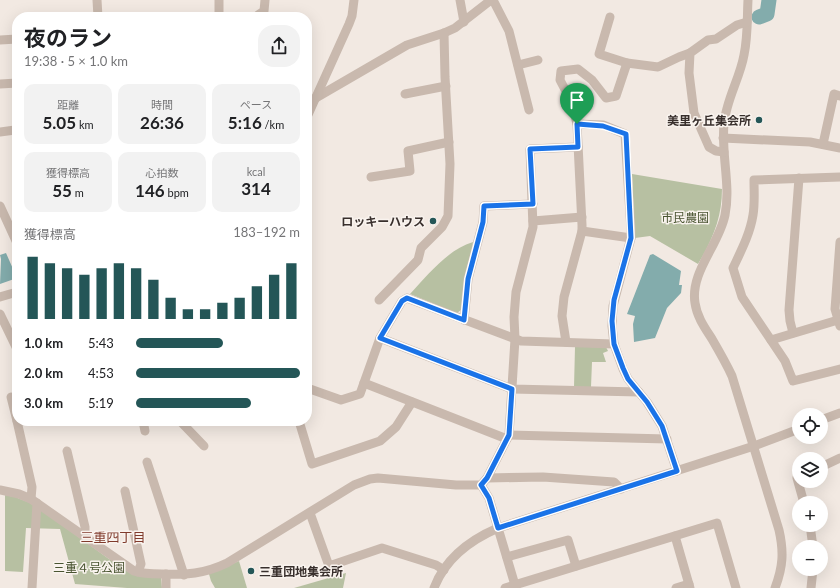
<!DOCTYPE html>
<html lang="ja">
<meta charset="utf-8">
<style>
:root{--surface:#fff;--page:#f2f2f2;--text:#202124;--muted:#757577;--accent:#245657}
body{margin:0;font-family:Lato,"Noto Sans JP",sans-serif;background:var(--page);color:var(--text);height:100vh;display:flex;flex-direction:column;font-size:15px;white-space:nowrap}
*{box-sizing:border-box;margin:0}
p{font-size:13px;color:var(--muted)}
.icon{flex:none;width:22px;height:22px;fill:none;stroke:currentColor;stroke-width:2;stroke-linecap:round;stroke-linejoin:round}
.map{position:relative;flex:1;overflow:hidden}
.side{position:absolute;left:12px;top:12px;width:300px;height:414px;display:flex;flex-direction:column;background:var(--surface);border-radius:16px;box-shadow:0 4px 16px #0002}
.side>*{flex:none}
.tools{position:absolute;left:792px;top:408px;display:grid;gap:8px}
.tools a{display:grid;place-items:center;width:36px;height:36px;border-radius:50%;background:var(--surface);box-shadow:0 4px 16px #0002;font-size:20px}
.pin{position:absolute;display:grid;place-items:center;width:34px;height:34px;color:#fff;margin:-41px -17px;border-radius:50% 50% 50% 0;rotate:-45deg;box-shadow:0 0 4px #0007}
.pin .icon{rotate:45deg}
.round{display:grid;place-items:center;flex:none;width:42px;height:42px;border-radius:16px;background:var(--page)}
.summary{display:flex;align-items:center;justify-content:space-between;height:68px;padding:0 12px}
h1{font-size:22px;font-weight:700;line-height:30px}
.metrics{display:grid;grid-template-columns:repeat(3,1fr);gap:6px;height:68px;padding:4px 12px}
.metrics div{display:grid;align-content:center;border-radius:10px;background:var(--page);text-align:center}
.metrics b{font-size:17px;font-weight:700}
.metrics small{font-size:11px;font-weight:400}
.metrics p{font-size:11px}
.chart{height:112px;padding:8px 12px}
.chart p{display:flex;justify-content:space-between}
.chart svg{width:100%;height:72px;margin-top:4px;stroke:var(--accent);stroke-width:6}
ul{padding:0 12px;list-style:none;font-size:13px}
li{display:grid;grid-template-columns:64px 48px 1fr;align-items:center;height:30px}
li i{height:10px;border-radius:5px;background:var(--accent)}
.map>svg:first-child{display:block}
.green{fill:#b7c0a2}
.water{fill:#83acac}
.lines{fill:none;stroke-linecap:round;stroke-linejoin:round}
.river{stroke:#83acac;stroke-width:15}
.street{stroke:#c9b9ae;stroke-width:9}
.route-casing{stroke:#fff;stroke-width:8}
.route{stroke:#1a73e8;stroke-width:5}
.poi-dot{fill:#245657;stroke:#f9f3ee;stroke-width:1.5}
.labels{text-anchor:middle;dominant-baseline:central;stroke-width:3;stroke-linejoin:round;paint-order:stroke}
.poi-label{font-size:12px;font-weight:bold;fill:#382f2c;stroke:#f9f3ee;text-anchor:end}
.park-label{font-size:12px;fill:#4a5532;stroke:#f9f3ee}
.neighbourhood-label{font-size:13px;fill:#803b2c;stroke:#f9f3ee}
</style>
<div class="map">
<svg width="840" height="588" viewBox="0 0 840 588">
<rect width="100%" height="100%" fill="#f2e9e2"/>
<g class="green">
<path d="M632,174L722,189C722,217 713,239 698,264L650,236L635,238Z"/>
<path d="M473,242L461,310L457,313L410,294C428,275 447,250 473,242Z"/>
<path d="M575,347H606L608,351L603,353L606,362H592L591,387H574Z"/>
<path d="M5,495L15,497L33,504L109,559L161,578L162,588H127L75,584L60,529L26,528L23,572L5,571Z"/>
<path d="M239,561L247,588H215L211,581L209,574Z"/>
<path d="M346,573L343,588H294Z"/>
</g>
<g class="water">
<path d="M6,253L17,278L0,284L1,259L0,255Z"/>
<path d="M653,254L681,271L679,285H682L681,293L667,308L655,338L634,342L633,324L635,316L627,314L650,255Z"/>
</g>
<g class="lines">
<path class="river" d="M759,17L767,14L769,0"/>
<g class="street">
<path d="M97,0L98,17"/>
<path d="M460,0L464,22"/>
<path d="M493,0L509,31L529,110"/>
<path d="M748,0C747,18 748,37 744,55C740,78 726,100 724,124C721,154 731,186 725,215C719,245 690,272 695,303C697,317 705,328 712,339C719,351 726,363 732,376L779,530C784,552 783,567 775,588"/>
<path d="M219,17V0"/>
<path d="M258,17V15L264,11L265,0"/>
<path d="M610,17L599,54L627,63"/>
<path d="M0,40L17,39"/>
<path d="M518,65L538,60"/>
<path d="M0,84L17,83"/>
<path d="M405,94L446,86"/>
<path d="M307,103L407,45L444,33L455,28L491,0"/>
<path d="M307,117L349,24L352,16L354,0"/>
<path d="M577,124L572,103L560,80L561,71L578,69L592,80L606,98L616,96L627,63L658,67L679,57L690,53"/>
<path d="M0,132L15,130L17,134"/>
<path d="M723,138L810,142L840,148"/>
<path d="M823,144L834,94L840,96"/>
<path d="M724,152L716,151L709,147L694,113L689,73L690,53L708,40L716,39L737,25L747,22"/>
<path d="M371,177L410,171L408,151L449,142"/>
<path d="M840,177L754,180C754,192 755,203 753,215C750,234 741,251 733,268L742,297L785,361L793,381L840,369"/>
<path d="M0,206L17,243"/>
<path d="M533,221L582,217"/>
<path d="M582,231L631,238"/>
<path d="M840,242L835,309L840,326"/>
<path d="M0,297L17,292"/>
<path d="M379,300L418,260L421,248L442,227L448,216L450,164L445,77L444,33"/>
<path d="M0,314L17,349"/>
<path d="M464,320L468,279L483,222L484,206L533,204"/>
<path d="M793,333L790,321L789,310L799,178"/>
<path d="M380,338L512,389L639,392"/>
<path d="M771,340L838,320"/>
<path d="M566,342L562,316L564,297L582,231V225L577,124L603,125L625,134L631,230V238L613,306L612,326L614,344L623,369L628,379L647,402L662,426L677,471"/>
<path d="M364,383L507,439"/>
<path d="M307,392L310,389L341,400L360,394L380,338L402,301L407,298L521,341L614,344"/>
<path d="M11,397L17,421"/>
<path d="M821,420L840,413"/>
<path d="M17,421L32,487L31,499"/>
<path d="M143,421L145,431"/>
<path d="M180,421L204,446"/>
<path d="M299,421L312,464L380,441L396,427L412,402"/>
<path d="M509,435L667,439"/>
<path d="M67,451L85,527V537"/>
<path d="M147,462L184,575"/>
<path d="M821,467L840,458"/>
<path d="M799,477L797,478L804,503"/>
<path d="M487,478L543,477L614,482L621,489"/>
<path d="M481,485L489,498L515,585"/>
<path d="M0,490L19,494L31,499L134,571C143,574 152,574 162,574C186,575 204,574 227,563L354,485L370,479L378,478L456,485H481L487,478L509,435L515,339L514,317L516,292L533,227L530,149L578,147"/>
<path d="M125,491L141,564L138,572"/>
<path d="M310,513L329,566L382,548L436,565L444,570"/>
<path d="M810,525L813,547"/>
<path d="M675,536L690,588"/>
<path d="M507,557L568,540L576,566"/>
<path d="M32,588L37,503"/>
<path d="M166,588V574"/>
<path d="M434,588C445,559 470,540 498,528L754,446L799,429"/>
<path d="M505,588L717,523L736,588"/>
<path d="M676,588L689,584"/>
<path d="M811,588L813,569"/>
</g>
</g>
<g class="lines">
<defs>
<path id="route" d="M577,124L603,126L626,134L631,238L614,300L612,321L614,344L623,368L628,379L647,402L662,426L677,471L498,528L489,498L481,485L487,478L509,435L512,389L380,338L402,301L407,298L464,320L468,279L483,222L484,206L533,204L530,149L578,147Z"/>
</defs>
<use href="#route" class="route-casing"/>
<use href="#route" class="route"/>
</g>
<g class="poi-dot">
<circle cx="759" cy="120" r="4"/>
<circle cx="433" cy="221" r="4"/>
<circle cx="251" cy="571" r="4"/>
</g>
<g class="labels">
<g class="poi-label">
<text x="751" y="120">美里ヶ丘集会所</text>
<text x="425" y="221">ロッキーハウス</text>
<text x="259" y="571" text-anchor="start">三重団地集会所</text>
</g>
<g class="park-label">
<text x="685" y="217">市民農園</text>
<text x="89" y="567">三重４号公園</text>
</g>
<g class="neighbourhood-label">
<text x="113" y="537">三重四丁目</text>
</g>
</g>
</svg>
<div class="tools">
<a><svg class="icon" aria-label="locate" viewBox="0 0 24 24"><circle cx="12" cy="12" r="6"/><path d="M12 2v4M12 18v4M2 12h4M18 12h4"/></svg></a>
<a><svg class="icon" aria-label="layers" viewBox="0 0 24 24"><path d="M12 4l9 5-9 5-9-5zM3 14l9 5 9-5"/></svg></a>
<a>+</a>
<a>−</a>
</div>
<div class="pin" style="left:577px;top:124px;background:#1e9e55"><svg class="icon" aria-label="arrive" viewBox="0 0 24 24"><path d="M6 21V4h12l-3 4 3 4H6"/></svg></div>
<section class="side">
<div class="summary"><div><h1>夜のラン</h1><p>19:38 · 5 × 1.0 km</p></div><a class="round"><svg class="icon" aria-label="share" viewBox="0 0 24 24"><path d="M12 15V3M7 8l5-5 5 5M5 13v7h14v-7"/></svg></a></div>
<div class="metrics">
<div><p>距離</p><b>5.05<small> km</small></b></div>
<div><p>時間</p><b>26:36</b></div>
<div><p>ペース</p><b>5:16<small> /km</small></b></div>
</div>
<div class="metrics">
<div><p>獲得標高</p><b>55<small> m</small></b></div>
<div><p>心拍数</p><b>146<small> bpm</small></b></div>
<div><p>kcal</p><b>314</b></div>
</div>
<div class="chart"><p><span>獲得標高</span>183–192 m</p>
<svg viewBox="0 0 160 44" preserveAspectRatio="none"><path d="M5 44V6M15 44V10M25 44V13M35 44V17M45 44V13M55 44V10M65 44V13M75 44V20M85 44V31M95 44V38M105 44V38M115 44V34M125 44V31M135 44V24M145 44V17M155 44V10"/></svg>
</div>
<ul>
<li><b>1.0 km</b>5:43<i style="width:53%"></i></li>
<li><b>2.0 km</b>4:53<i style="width:100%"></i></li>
<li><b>3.0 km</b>5:19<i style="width:70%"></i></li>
</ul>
</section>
</div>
